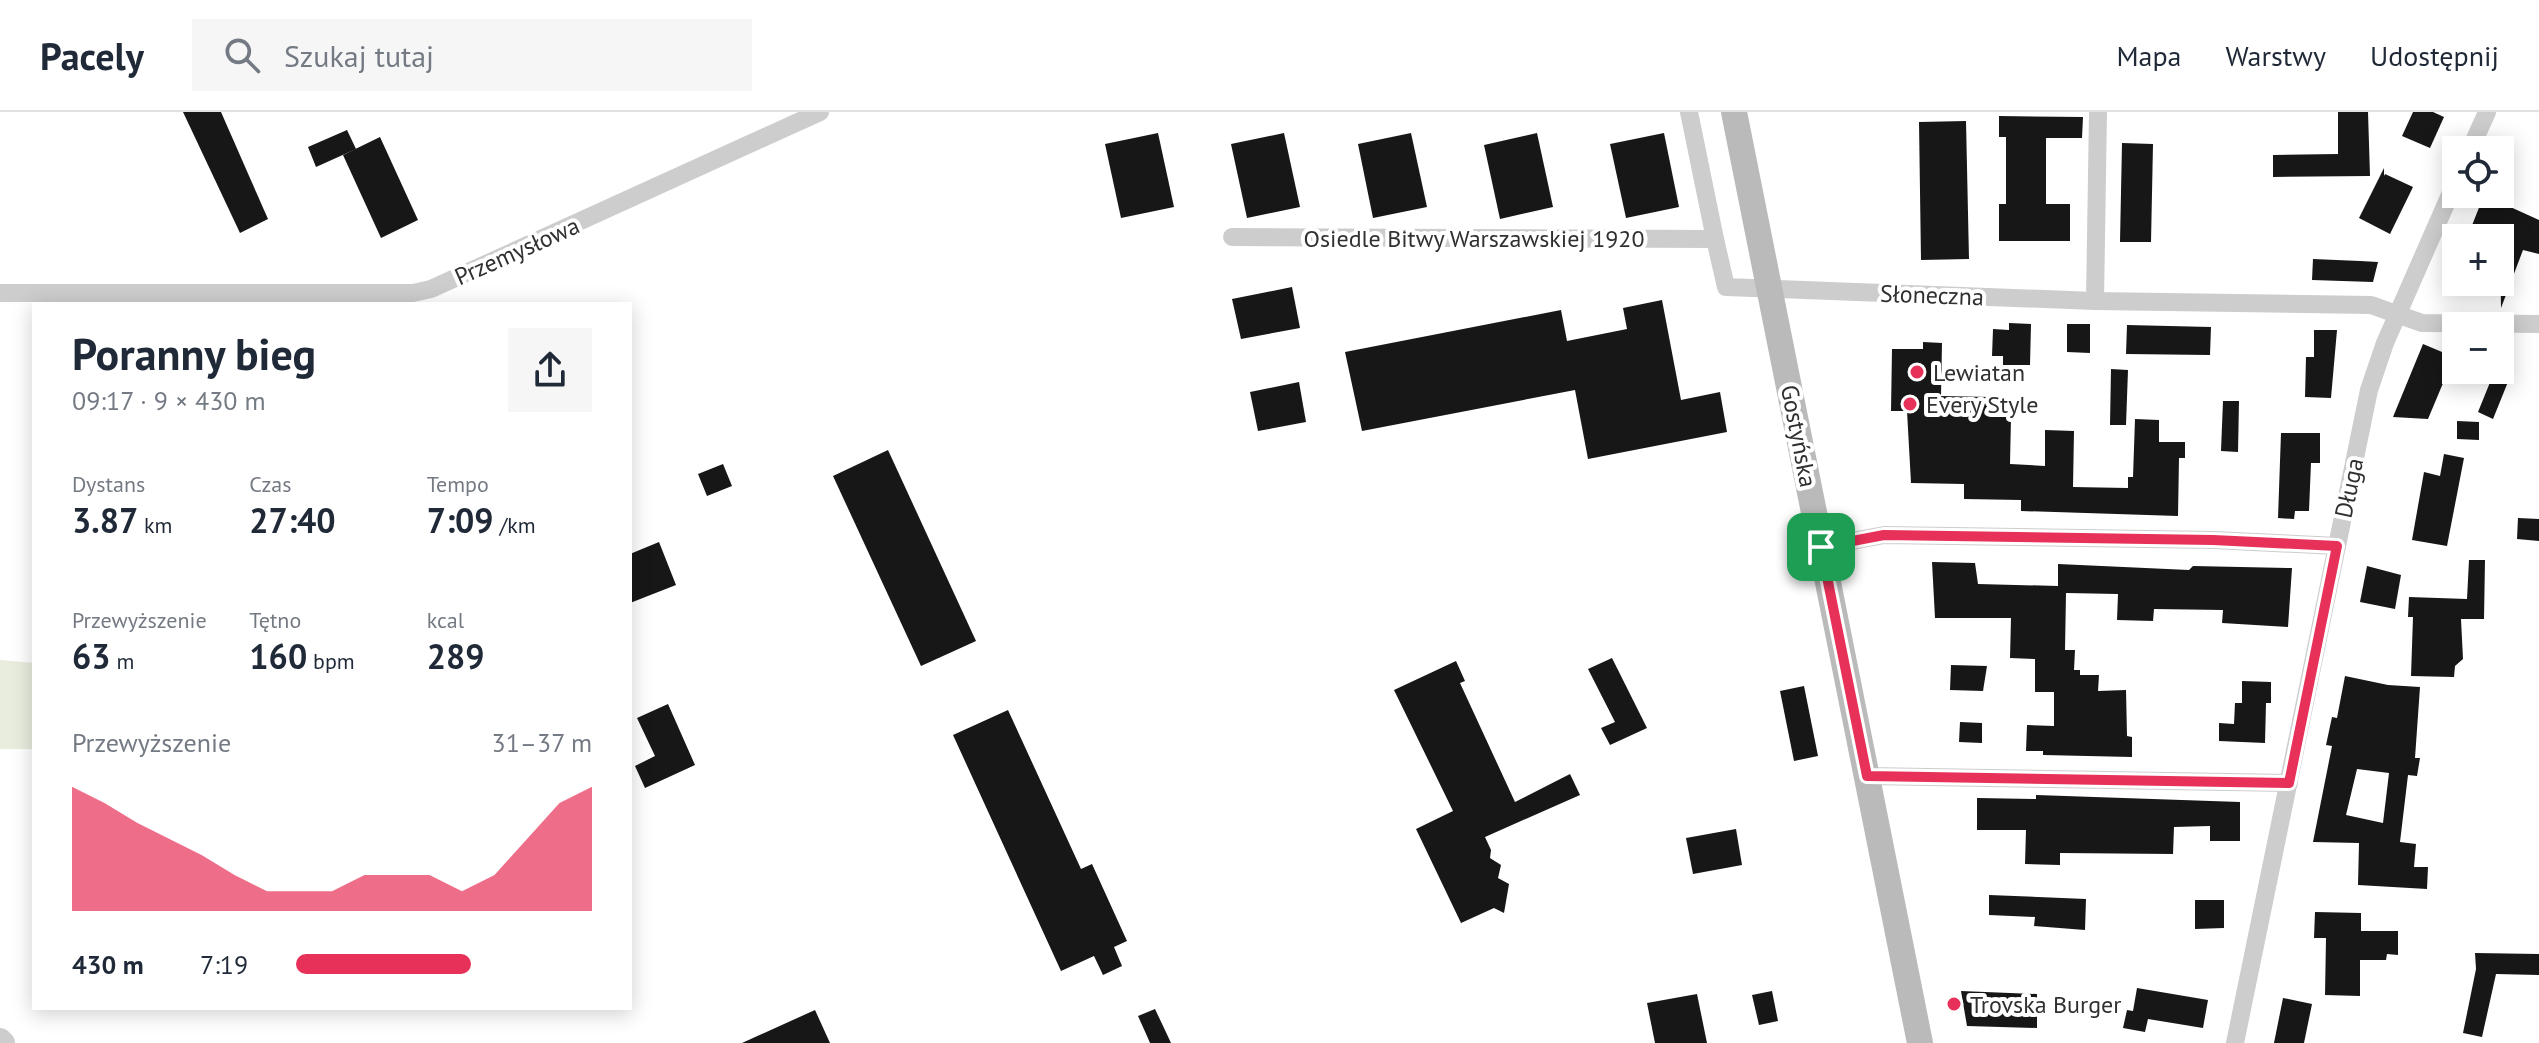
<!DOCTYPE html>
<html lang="pl">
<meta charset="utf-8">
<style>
:root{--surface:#fff;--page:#f6f6f7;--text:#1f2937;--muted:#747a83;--line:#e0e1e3;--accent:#e73159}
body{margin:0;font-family:"PT Sans",sans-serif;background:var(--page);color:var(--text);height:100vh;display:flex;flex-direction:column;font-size:30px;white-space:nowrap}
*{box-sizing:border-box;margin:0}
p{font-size:26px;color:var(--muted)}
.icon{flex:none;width:44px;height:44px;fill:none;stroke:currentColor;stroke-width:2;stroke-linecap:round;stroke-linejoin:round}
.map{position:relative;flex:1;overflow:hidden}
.drawer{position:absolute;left:32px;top:190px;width:600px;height:708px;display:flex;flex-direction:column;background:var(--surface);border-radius:0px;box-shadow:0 4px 20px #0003}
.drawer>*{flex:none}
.fabs{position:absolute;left:2442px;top:24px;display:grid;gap:16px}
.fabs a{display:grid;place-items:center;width:72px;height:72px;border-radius:0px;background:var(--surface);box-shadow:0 4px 20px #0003;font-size:40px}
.pin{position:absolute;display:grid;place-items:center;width:68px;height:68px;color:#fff;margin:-34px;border-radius:16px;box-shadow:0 4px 12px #0006}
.round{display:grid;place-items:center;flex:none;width:84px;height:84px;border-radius:0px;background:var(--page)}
.overview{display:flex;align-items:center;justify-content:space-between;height:136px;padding:0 40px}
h1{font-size:44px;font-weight:800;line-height:60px}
.stats{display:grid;grid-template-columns:repeat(3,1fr);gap:12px;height:136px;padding:8px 40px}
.stats div{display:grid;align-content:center}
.stats b{font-size:34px;font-weight:800}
.stats small{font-size:22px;font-weight:400}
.stats p{font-size:22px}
.chart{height:224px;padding:16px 40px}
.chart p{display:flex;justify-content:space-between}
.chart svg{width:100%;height:144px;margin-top:8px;fill:var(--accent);opacity:.7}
ul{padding:0 40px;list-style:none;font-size:26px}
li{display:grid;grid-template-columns:128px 96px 1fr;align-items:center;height:60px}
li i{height:20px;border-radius:10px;background:var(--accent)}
header{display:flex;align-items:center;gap:48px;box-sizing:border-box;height:112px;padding:0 40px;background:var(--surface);border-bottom:2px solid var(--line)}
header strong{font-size:38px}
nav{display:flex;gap:44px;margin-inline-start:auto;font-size:28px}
.search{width:560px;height:72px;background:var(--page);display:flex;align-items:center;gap:20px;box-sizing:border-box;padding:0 28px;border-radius:0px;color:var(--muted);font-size:30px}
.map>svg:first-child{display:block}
.green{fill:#e8edde}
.building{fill:#171717;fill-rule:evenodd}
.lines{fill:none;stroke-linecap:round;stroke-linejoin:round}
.minor{stroke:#cdcdcd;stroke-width:18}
.tertiary{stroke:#cdcdcd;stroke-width:24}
.secondary{stroke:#bababa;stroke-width:26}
.route-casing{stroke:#fff;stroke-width:16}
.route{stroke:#e73159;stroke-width:10}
.poi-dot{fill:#e73159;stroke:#fff;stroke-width:3}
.labels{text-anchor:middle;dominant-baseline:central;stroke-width:8;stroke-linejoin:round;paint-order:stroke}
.street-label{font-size:24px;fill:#303030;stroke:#fff}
.poi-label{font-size:24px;fill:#303030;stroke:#fff;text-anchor:start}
</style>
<header>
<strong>Pacely</strong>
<div class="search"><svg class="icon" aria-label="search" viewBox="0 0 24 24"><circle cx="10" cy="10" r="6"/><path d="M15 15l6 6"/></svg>Szukaj tutaj</div>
<nav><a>Mapa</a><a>Warstwy</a><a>Udostępnij</a></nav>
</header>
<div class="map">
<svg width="2539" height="931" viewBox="0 0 2539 931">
<rect width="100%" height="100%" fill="#fff"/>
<path class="green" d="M0,548L34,551V637H0Z"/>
<g class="building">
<path d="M183,0H221L268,107L240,121Z"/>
<path d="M2338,0H2368L2370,64L2273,65V43L2338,42Z"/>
<path d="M2413,0H2433L2444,5L2430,36L2402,24Z"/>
<path d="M1999,4L2083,5L2082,26H2046V92H2070V129H1999V92H2006V25H1999Z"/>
<path d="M1966,9L1969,147L1921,148L1919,10Z"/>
<path d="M347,18L356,37L316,55L308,35Z"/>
<path d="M1158,21L1174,95L1121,106L1105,32Z"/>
<path d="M1284,21L1300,95L1247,106L1231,32Z"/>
<path d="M1411,21L1427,95L1373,106L1358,32Z"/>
<path d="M1537,21L1553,95L1500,107L1484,33Z"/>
<path d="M1664,21L1679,95L1626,106L1610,32Z"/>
<path d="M380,25L418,108L381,126L343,43Z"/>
<path d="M2122,31L2153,32L2151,130H2120Z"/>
<path d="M2384,56V64L2385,62L2413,75L2390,122L2359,106Z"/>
<path d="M2484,83L2539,108V142L2523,138L2501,196L2500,126H2467Z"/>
<path d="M2313,147L2360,149L2378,150L2373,170L2312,168Z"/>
<path d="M1292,175L1300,216L1241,227L1232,187Z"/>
<path d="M1662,188L1681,288L1720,280L1727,320L1588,347L1575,278L1362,319L1345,240L1561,198L1567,229L1627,217L1623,196Z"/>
<path d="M2009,211L2031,212L2030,253H2003V244H1992L1993,217L2009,218Z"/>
<path d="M2067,212H2090V241L2067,240Z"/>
<path d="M2127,213L2211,215L2210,243L2126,242Z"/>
<path d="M2314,218H2337L2331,286L2305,285L2306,245H2314Z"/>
<path d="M1923,230L1942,231L1941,284L1991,285V305H2011L2010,352L2045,354V318L2074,319L2073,375L2128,376V365H2133L2135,307L2159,308V330H2185V346H2179L2178,404L2021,399V388L1964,387V372L1911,371L1907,299H1891L1892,237H1923Z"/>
<path d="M2423,232L2454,245L2428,307L2393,305Z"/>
<path d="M2500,250L2514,255L2493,307L2478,300L2495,258H2500Z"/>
<path d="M2111,257L2128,258L2126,313H2110Z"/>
<path d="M1299,270L1306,310L1258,319L1250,280Z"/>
<path d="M2223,289H2239L2238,340L2221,339Z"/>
<path d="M2457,309L2479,310V328L2457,327Z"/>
<path d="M2281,321H2320V351H2311L2309,399H2295L2294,407L2278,406Z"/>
<path d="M888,338L976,529L921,554L833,364Z"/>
<path d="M2444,342L2464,346L2447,434L2412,428L2424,360L2440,364Z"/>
<path d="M723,352L732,374L707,384L698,362Z"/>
<path d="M2518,406L2539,407V429L2517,427Z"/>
<path d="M659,430L676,473L630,491V442Z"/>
<path d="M2469,448H2485L2484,507H2461L2463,547L2455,554L2454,565L2411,564L2413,505H2408L2409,485L2467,487Z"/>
<path d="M1932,450L1975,451L1978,472L2058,474V452L2189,458L2193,454L2292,456L2288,515L2222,511L2223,498L2154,497L2153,509L2117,508L2118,482L2066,481L2065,538H2075L2074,558H2080V563H2099L2098,579L2126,578L2127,624L2132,625V645L2043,643V639H2026L2027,613L2054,614V580H2035V547L2010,546L2011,506H1935Z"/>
<path d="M2367,454L2401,463L2395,497L2360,490Z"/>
<path d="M1612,546L1647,616L1610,633L1601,616L1615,610L1588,557Z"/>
<path d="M1456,549L1465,569L1460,571L1515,690L1570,662L1580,683L1485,725L1491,738L1490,746L1501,753L1498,766L1509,772L1504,801L1494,796L1461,811L1416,717L1453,699L1394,578Z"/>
<path d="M1951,553L1987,554L1983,579L1950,578Z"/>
<path d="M2345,564L2388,573L2420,575L2415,646H2420L2417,664L2408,663L2400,730L2416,732L2414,755H2428L2427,777L2358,773L2359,731L2313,730L2332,634L2326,633L2332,605L2337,606ZM2357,657L2389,661L2383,711L2346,703Z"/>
<path d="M2242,569L2271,570V591H2266L2265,631L2219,629V611L2234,612L2235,591H2242Z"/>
<path d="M1804,574L1818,644L1794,649L1780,579Z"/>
<path d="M668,592L695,653L645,676L635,654L655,644L637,606Z"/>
<path d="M1008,598L1081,757L1092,752L1127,829L1114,835L1122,854L1103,863L1094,844L1061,859L953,623Z"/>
<path d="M1960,610L1982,611V631L1959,630Z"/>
<path d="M2036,683L2240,690V729H2210V714L2174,715L2173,742L2060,741V753L2025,752L2026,718H1977V686L2036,687Z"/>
<path d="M1736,717L1742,753L1693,762L1686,726Z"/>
<path d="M1989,783L2086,787L2085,818L2034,814L2035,805L1989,803Z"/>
<path d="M2195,788H2224V816L2195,817Z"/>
<path d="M2315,800L2361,801V819H2398V843L2387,842L2386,848H2360V884L2325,883L2326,826H2314Z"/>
<path d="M2475,841L2539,842V863L2496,862L2482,925L2463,921L2476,857Z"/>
<path d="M2137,876L2208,888L2203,916L2148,907L2145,920L2123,916L2127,898L2133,899Z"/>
<path d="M1772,879L1778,909L1759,913L1752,883Z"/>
<path d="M1961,879L2037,882V916L1967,914Z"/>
<path d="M1697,882L1707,931H1655L1647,891Z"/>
<path d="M2283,886L2312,892L2304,931H2274Z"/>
<path d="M1155,897L1164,916L1171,931H1150L1147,924L1138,904Z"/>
<path d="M815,898L830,931H742Z"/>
</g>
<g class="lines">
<g class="minor">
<path d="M1689,0L1715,127"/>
<path d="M2470,38L2487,0"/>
<path d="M1232,125L1715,127L1726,175L2095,189L2371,193L2422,211L2539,212"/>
<path d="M0,181H413L431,177L820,0"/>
<path d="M2095,189L2098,0"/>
<path d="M1821,435L1884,423L2213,428L2337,434"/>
<path d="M1867,664L2289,671"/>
<path d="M2235,931L2369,278L2385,231L2456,69"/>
</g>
<path class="tertiary" d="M0,928L3,931"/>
<path class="secondary" d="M1734,0L1920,931"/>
</g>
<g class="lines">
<defs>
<path id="route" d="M1884,423L2213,428L2337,434L2289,671L1867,664L1821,435Z"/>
</defs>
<use href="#route" class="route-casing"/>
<use href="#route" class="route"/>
</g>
<g class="poi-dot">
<circle cx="1917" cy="260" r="8"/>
<circle cx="1910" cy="292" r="8"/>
<circle cx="1954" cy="892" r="8"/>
</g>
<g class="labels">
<g class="street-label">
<text x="1474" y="126">Osiedle Bitwy Warszawskiej 1920</text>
<text transform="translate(517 139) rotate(-24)">Przemysłowa</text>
<text transform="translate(1932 183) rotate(2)">Słoneczna</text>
<text transform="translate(1799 324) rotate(79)">Gostyńska</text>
<text transform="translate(2349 376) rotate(-78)">Długa</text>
</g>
<g class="poi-label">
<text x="1933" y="260">Lewiatan</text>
<text x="1926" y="292">Every Style</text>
<text x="1970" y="892">Trovska Burger</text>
</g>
</g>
</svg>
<div class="fabs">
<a><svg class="icon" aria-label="locate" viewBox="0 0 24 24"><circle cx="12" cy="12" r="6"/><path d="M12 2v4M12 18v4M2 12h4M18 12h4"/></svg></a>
<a>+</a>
<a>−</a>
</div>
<div class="pin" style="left:1821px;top:435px;background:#1e9e55"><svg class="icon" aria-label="arrive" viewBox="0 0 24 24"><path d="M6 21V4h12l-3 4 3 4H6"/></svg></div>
<section class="drawer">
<div class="overview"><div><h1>Poranny bieg</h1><p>09:17 · 9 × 430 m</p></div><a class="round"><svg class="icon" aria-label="share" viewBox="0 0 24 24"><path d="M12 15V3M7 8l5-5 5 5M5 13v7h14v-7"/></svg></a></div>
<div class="stats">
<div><p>Dystans</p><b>3.87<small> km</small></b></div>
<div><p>Czas</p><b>27:40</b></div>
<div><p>Tempo</p><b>7:09<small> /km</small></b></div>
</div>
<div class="stats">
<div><p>Przewyższenie</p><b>63<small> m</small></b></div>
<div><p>Tętno</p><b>160<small> bpm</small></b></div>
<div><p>kcal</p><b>289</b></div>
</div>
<div class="chart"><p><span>Przewyższenie</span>31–37 m</p>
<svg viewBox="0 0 160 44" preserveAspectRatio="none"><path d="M0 44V6L10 11L20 17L30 22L40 27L50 33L60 38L70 38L80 38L90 33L100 33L110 33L120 38L130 33L140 22L150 11L160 6V44z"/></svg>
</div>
<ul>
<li><b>430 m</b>7:19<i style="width:59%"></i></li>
</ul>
</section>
</div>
